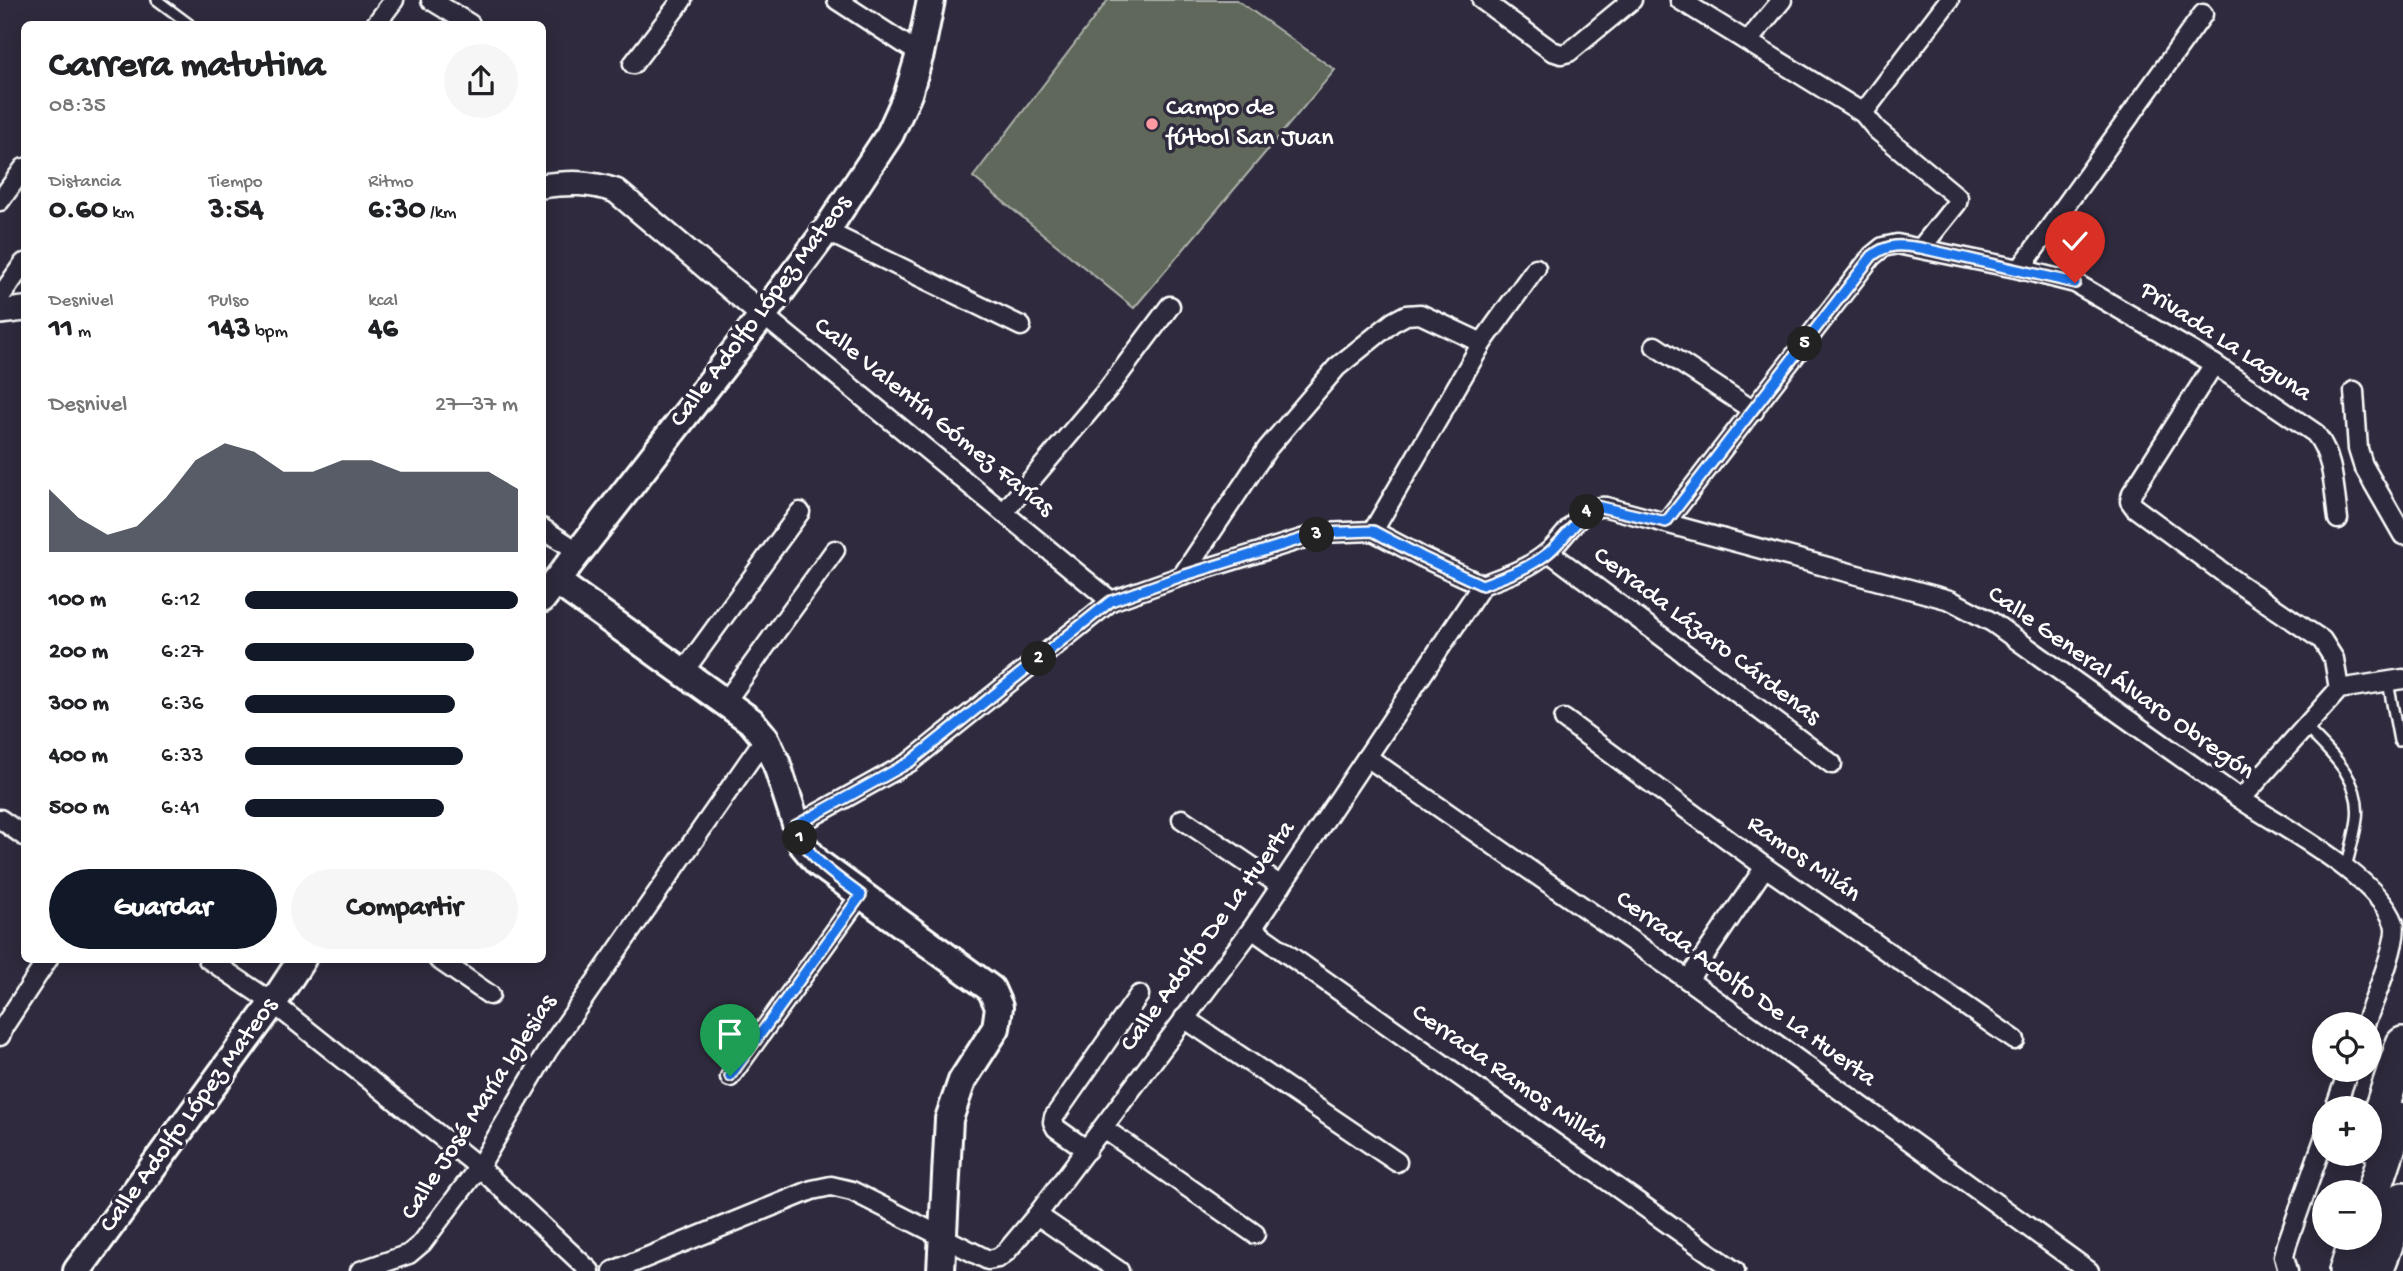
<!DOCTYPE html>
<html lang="es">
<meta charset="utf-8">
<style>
:root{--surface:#fff;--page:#f6f6f6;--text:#202124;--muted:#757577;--accent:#111827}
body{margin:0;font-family:"Gochi Hand",sans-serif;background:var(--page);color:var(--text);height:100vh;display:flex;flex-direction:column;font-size:26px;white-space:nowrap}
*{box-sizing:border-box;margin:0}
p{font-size:23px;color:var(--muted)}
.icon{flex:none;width:38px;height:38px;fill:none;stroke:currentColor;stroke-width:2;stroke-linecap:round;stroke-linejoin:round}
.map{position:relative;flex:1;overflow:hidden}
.sheet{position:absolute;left:21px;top:21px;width:525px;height:942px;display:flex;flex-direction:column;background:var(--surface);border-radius:10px;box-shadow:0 4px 18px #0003}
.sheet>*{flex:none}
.buttons{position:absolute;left:2312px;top:1012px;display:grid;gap:14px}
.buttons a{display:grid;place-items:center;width:70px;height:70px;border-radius:50%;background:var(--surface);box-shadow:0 4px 18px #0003;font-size:35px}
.pin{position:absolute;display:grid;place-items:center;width:60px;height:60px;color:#fff;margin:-72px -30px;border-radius:50% 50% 50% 0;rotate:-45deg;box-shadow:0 0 7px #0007}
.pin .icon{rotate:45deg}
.km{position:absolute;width:35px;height:35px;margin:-18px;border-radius:50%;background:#222;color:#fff;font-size:19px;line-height:35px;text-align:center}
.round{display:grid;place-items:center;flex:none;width:74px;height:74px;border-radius:37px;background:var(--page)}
.head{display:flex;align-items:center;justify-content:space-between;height:119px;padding:0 28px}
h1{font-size:38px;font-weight:700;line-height:52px}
.metrics{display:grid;grid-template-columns:repeat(3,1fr);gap:10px;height:119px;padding:7px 28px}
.metrics div{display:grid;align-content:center}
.metrics b{font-size:30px;font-weight:700}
.metrics small{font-size:19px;font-weight:400}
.metrics p{font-size:19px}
.chart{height:196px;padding:14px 28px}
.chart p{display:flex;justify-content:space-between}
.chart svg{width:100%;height:126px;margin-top:7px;fill:var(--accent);opacity:.7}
.action{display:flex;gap:14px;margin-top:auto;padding:14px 28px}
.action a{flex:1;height:80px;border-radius:42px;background:var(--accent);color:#fff;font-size:28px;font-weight:700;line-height:80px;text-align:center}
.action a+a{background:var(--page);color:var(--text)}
ul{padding:0 28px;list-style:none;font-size:23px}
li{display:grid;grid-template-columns:112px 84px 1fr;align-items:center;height:52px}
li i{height:18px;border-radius:9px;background:var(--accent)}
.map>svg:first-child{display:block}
.green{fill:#5e675a;stroke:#aeb3ac;stroke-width:2}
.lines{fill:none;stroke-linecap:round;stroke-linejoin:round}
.service-casing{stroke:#fff;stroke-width:14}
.minor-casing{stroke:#fff;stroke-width:23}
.tertiary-casing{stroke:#fff;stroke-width:28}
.secondary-casing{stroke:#fff;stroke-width:32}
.motorway-casing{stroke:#fff;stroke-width:38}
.service{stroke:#2f2a3d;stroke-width:9}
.minor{stroke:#2f2a3d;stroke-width:18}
.tertiary{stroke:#2f2a3d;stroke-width:23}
.secondary{stroke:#2f2a3d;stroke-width:26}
.motorway{stroke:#2f2a3d;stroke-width:33}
.route-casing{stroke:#fff;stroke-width:14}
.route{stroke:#1a73e8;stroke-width:9}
.poi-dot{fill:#ff9aa2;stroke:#2f2a3d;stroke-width:2.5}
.labels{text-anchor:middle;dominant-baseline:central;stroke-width:7;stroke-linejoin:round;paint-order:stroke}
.poi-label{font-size:26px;fill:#fff;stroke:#2f2a3d;text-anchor:start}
.street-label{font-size:26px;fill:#fff;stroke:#2f2a3d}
</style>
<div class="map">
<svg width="2403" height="1271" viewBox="0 0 2403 1271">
<rect width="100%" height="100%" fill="#2f2a3d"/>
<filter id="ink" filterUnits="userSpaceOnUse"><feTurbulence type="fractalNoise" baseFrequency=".0143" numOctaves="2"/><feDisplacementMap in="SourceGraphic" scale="14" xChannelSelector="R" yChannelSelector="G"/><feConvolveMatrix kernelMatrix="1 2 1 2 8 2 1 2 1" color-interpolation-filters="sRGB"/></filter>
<g filter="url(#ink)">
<path class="green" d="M1108,0H1237L1335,70L1134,308L973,177Z"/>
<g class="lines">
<defs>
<g id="service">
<path d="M157,0L189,24"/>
<path d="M2388,682L2399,741"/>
<path d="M2305,727C2330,752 2362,779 2357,819C2355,835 2350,852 2346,867"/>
</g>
<g id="minor">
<path d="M431,0L470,24"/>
<path d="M837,0L920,54"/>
<path d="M1482,0L1552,51L1561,54L1569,52L1632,0"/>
<path d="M1680,0L1863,113L1877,130L1955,195L1958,198L1957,203L1921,248"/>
<path d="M376,24L394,0"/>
<path d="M1748,41L1782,0"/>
<path d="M633,64L682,0"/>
<path d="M1863,113L1949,0"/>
<path d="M0,201L24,168"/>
<path d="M826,231L1021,326"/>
<path d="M2020,269L2203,14"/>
<path d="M0,297L24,263"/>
<path d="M763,315L1111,601"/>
<path d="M1655,346L1754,411"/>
<path d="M2214,364L2132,493L2130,501L2135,508L2236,582L2322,640L2334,659L2339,689"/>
<path d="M2354,391L2358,449L2363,465L2403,535"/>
<path d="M1004,512L1108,389L1170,306"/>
<path d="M1666,522L1872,256L1883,247L1897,244L2020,269L2075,283L2214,364L2315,433C2334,456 2334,490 2338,519"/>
<path d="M542,528L579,552"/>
<path d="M1373,531L1482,343L1536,268"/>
<path d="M1549,552L1832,764"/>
<path d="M1182,576L1267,449L1337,367L1393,322L1406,315L1420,314L1482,343"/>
<path d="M684,671L800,512"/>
<path d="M726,701L835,550"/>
<path d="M1564,719L1765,867L2015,1040"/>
<path d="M1367,757L1688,980L2089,1271"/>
<path d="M2241,799L2339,689L2403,679"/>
<path d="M0,819L24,836"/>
<path d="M1182,819L1281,886"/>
<path d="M795,826L910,762L1111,601L1182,576L1321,533L1373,531L1422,557L1482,585C1506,576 1528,569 1547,553C1565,539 1581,504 1606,507L1950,600L1992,622C2074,681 2156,740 2239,798C2281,827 2376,875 2394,923C2400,939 2372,1005 2365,1024"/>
<path d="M1252,929L1735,1271"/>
<path d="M208,959L273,1003L479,1167L590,1271"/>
<path d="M438,959L490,995"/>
<path d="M1688,980L1765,867"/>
<path d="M1184,1018L1397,1162"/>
<path d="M0,1036L4,1026L48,959"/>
<path d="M730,1077L861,895"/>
<path d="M2335,1108L2349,1069"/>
<path d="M1103,1128L1255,1234"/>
<path d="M1087,1150L1056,1128L1053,1122L1054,1117L1139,995"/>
<path d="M1037,1215L1119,1271"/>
<path d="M360,1271L409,1254L422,1243L479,1167L548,1050L765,738"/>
<path d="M613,1271L812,1190L831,1186L852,1191L988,1260L998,1258L1006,1252L1037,1215L1252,929L1482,585"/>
<path d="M2288,1271L2284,1256L2287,1244L2324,1139"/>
</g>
<g id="tertiary">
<path d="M542,186C570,182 590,182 616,191L763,315"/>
<path d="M0,312L24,309"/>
</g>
<g id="secondary">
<path d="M556,581L751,721L765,738L776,762L803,845L818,863L991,989L999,1007L996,1028L962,1081L949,1119L941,1271"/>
<path d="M542,599L763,315L826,231L890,134L908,94L920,54L931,0"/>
<path d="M77,1271L273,1003L302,959"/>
</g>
<g id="motorway">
<path d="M2370,1143L2403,1044"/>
<path d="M2370,1203L2398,1119"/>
<path d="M2346,1271L2358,1237"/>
<path d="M2376,1271L2403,1199"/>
</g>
</defs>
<use href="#service" class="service-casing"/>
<use href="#minor" class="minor-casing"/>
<use href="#tertiary" class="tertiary-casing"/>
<use href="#secondary" class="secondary-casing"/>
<use href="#motorway" class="motorway-casing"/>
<use href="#service" class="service"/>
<use href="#minor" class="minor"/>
<use href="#tertiary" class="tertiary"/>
<use href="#secondary" class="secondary"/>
<use href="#motorway" class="motorway"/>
</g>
</g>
<g class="lines" filter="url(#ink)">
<defs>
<path id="route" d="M730,1076L861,895C833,874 809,860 795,826L910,762L1111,601L1182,576L1321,533L1373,531L1422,557L1482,585C1506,576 1528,569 1548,553C1565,539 1577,517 1596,506L1666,522L1872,256C1888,243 1901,245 1921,248L2075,283"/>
</defs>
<use href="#route" class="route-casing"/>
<use href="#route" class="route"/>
</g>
<circle class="poi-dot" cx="1152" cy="124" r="7"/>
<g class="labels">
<g class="poi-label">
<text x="1166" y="109">Campo de<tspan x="1166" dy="30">fútbol San Juan</tspan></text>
</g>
<g class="street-label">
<text transform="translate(762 312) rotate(-53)">Calle Adolfo López Mateos</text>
<text transform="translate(2225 343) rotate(33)">Privada La Laguna</text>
<text transform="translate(933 418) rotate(39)">Calle Valentín Gómez Farías</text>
<text transform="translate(1706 637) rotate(37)">Cerrada Lázaro Cárdenas</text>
<text transform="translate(2120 684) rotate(35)">Calle General Álvaro Obregón</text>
<text transform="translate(1803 860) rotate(35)">Ramos Milán</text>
<text transform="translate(1209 937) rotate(-54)">Calle Adolfo De La Huerta</text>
<text transform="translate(1745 990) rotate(36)">Cerrada Adolfo De La Huerta</text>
<text transform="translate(1509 1078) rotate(35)">Cerrada Ramos Millán</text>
<text transform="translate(480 1108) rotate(-57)">Calle José María Iglesias</text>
<text transform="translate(190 1116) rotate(-54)">Calle Adolfo López Mateos</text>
</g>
</g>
</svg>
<div class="buttons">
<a><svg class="icon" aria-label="locate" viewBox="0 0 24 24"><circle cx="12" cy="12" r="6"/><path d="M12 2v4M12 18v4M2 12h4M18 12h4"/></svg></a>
<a>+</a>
<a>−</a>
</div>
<div class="pin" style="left:730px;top:1076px;background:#1e9e55"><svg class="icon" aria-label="arrive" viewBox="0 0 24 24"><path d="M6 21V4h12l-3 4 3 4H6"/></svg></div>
<div class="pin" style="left:2075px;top:283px;background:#d93025"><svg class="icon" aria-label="check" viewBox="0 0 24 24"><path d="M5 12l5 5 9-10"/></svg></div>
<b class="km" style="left:800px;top:838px">1</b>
<b class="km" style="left:1039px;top:659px">2</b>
<b class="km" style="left:1317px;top:535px">3</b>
<b class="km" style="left:1587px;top:512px">4</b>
<b class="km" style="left:1805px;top:344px">5</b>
<section class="sheet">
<div class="head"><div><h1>Carrera matutina</h1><p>08:35</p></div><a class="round"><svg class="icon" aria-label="share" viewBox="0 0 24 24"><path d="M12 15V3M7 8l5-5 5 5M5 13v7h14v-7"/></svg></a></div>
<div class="metrics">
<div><p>Distancia</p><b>0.60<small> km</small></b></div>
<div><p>Tiempo</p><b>3:54</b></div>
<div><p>Ritmo</p><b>6:30<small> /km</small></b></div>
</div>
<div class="metrics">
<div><p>Desnivel</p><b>11<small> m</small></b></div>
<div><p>Pulso</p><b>143<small> bpm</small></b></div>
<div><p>kcal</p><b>46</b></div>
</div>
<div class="chart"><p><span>Desnivel</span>27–37 m</p>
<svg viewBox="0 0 160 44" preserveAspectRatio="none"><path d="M0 44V22L10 32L20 38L30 35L40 25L50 12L60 6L70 9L80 16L90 16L100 12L110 12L120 16L130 16L140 16L150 16L160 22V44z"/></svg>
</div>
<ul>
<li><b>100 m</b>6:12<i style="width:100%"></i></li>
<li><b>200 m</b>6:27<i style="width:84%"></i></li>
<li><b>300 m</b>6:36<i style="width:77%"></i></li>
<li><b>400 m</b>6:33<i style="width:80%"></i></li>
<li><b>500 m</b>6:41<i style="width:73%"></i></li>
</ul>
<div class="action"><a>Guardar</a><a>Compartir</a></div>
</section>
</div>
